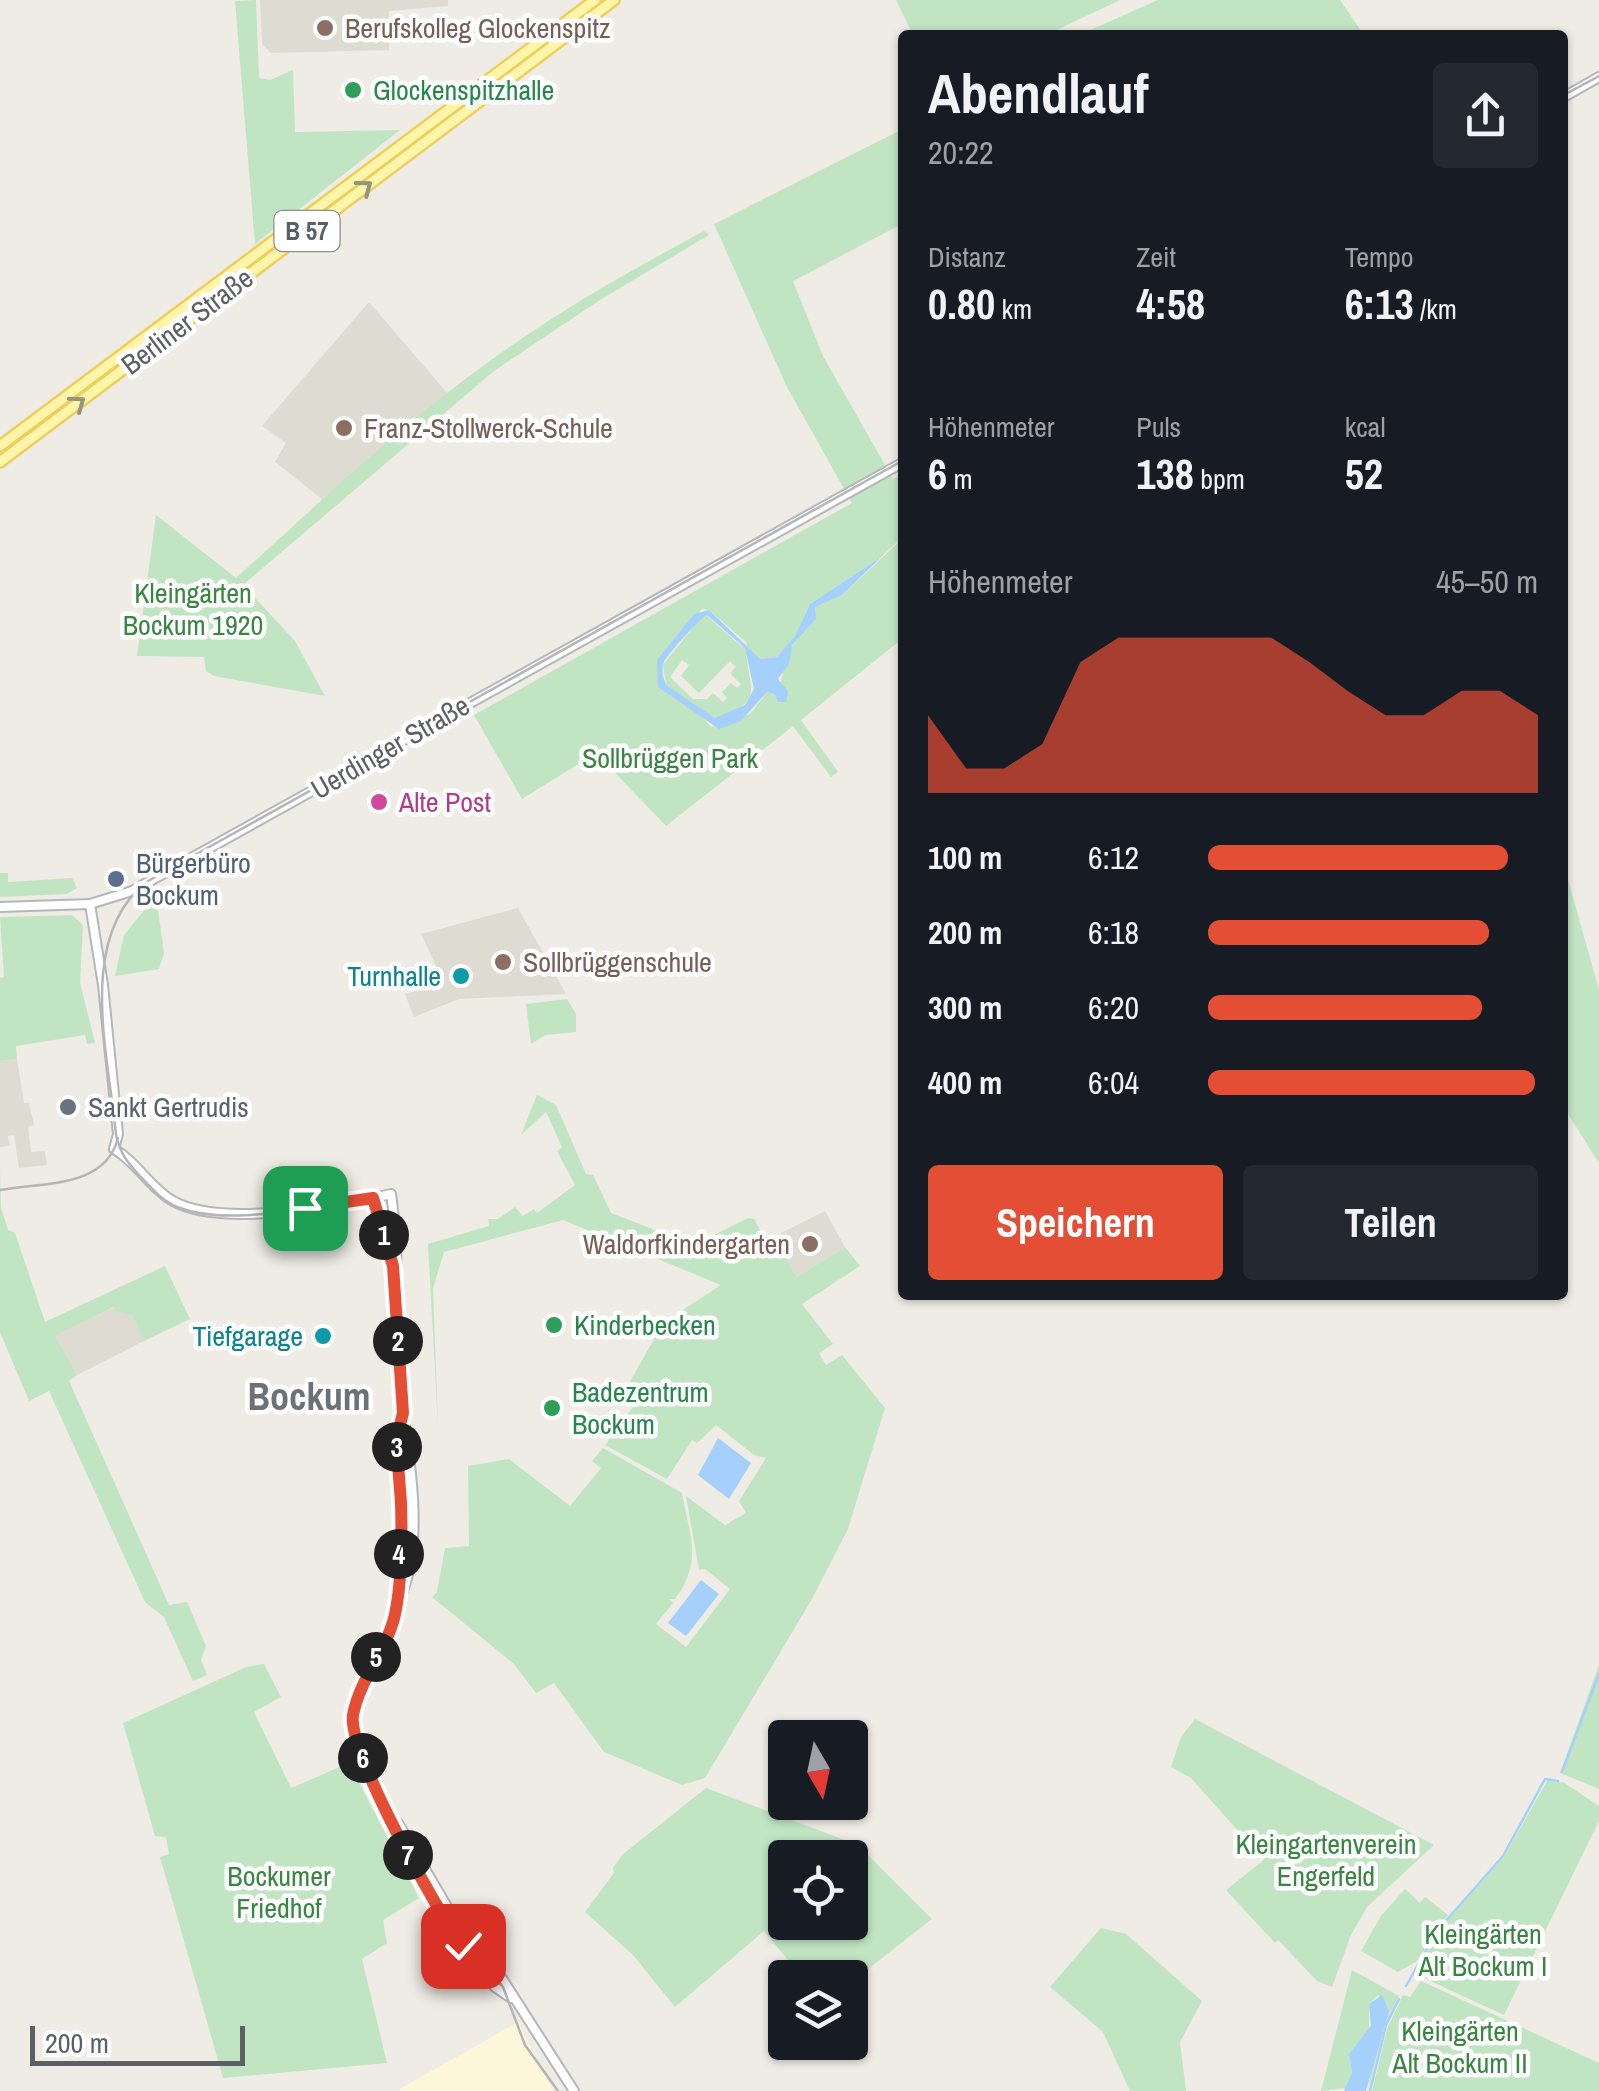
<!DOCTYPE html>
<html lang="de">
<meta charset="utf-8">
<style>
:root{--surface:#171b24;--page:#242831;--text:#f1f3f6;--muted:#9ea1a6;--accent:#e44e34}
body{margin:0;font-family:"Archivo Narrow",sans-serif;background:var(--page);color:var(--text);height:100vh;display:flex;flex-direction:column;font-size:38px;white-space:nowrap}
*{box-sizing:border-box;margin:0}
p{font-size:32px;color:var(--muted)}
.icon{flex:none;width:55px;height:55px;fill:none;stroke:currentColor;stroke-width:2;stroke-linecap:round;stroke-linejoin:round}
.map{position:relative;flex:1;overflow:hidden}
.side{position:absolute;left:898px;top:30px;width:670px;height:1270px;display:flex;flex-direction:column;background:var(--surface);border-radius:10px;box-shadow:0 2px 8px #0004}
.side>*{flex:none}
.needle{width:65px;rotate:171deg}
.fabs{position:absolute;left:768px;top:1720px;display:grid;gap:20px}
.fabs a{display:grid;place-items:center;width:100px;height:100px;border-radius:10px;background:var(--surface);box-shadow:0 2px 8px #0004;font-size:50px}
.scale{position:absolute;left:30px;bottom:25px;width:215px;box-sizing:border-box;padding-left:10px;border:5px solid #5c5f64;border-top:0;font-size:28px;line-height:35px;white-space:nowrap;color:#5c5f64;-webkit-text-stroke:8px #fff;paint-order:stroke}
.pin{position:absolute;display:grid;place-items:center;width:85px;height:85px;color:#fff;margin:-42px;border-radius:20px;box-shadow:0 5px 15px #0006}
.km{position:absolute;width:50px;height:50px;margin:-25px;border-radius:50%;background:#222;color:#fff;font-size:28px;line-height:50px;text-align:center}
.round{display:grid;place-items:center;flex:none;width:105px;height:105px;border-radius:10px;background:var(--page)}
.summary{display:flex;align-items:center;justify-content:space-between;height:170px;padding:0 30px}
h1{font-size:55px;font-weight:800;line-height:75px}
.stats{display:grid;grid-template-columns:repeat(3,1fr);gap:15px;height:170px;padding:10px 30px}
.stats div{display:grid;align-content:center}
.stats b{font-size:42px;font-weight:800}
.stats small{font-size:28px;font-weight:400}
.stats p{font-size:28px}
.chart{height:280px;padding:20px 30px}
.chart p{display:flex;justify-content:space-between}
.chart svg{width:100%;height:180px;margin-top:10px;fill:var(--accent);opacity:.7}
.action{display:flex;gap:20px;margin-top:auto;padding:20px 30px}
.action a{flex:1;height:115px;border-radius:10px;background:var(--accent);color:#fff;font-size:40px;font-weight:800;line-height:115px;text-align:center}
.action a+a{background:var(--page);color:var(--text)}
ul{padding:0 30px;list-style:none;font-size:32px}
li{display:grid;grid-template-columns:160px 120px 1fr;align-items:center;height:75px}
li i{height:25px;border-radius:12px;background:var(--accent)}
.map>svg:first-child{display:block}
.commercial{fill:#fdf7da}
.education{fill:#dedbd2}
.green{fill:#c1e5c3;fill-rule:evenodd}
.water{fill:#a5d0fc;fill-rule:evenodd}
.lines{fill:none;stroke-linecap:round;stroke-linejoin:round}
.stream{stroke:#a5d0fc;stroke-width:2.5}
.secondary-casing{stroke:#b3b6bb;stroke-width:12}
.primary-casing{stroke:#edcf5d;stroke-width:14}
.secondary{stroke:#fff;stroke-width:8}
.primary{stroke:#fdf5aa;stroke-width:9}
.tram{stroke:#b4b5b5;stroke-width:2.5}
.oneway{stroke:#94947c}
.route-casing{stroke:#fff;stroke-width:20}
.route{stroke:#e44e34;stroke-width:12}
.education-dot{fill:#8d6e63;stroke:#fff;stroke-width:4}
.leisure-dot{fill:#2e9e5b;stroke:#fff;stroke-width:4}
.hotel-dot{fill:#d1479c;stroke:#fff;stroke-width:4}
.service-dot{fill:#5c6f8a;stroke:#fff;stroke-width:4}
.culture-dot{fill:#0f9aa8;stroke:#fff;stroke-width:4}
.worship-dot{fill:#6b7280;stroke:#fff;stroke-width:4}
.labels{text-anchor:middle;dominant-baseline:central;stroke-width:9;stroke-linejoin:round;paint-order:stroke}
.shield{fill:#fff;stroke:#8d8f92;stroke-width:2.5}
.shield-label{font-size:25px;font-weight:bold;fill:#5c5f64}
.education-label{font-size:28px;fill:#785e54;stroke:#fff;text-anchor:start}
.leisure-label{font-size:28px;fill:#27864d;stroke:#fff;text-anchor:start}
.street-label{font-size:28px;fill:#5c5f64;stroke:#fff}
.park-label{font-size:28px;fill:#388641;stroke:#fff}
.hotel-label{font-size:28px;fill:#b23c85;stroke:#fff;text-anchor:start}
.service-label{font-size:28px;fill:#4e5e75;stroke:#fff;text-anchor:start}
.culture-label{font-size:28px;fill:#0d838f;stroke:#fff;text-anchor:end}
.worship-label{font-size:28px;fill:#5b616d;stroke:#fff;text-anchor:start}
.district-label{font-size:38px;font-weight:bold;fill:#6d7176;stroke:#fff}
</style>
<div class="map">
<svg width="1599" height="2091" viewBox="0 0 1599 2091">
<rect width="100%" height="100%" fill="#eeece4"/>
<path class="commercial" d="M518,2022L553,2091H400V2089Z"/>
<g class="education">
<path d="M260,0H448V6L389,11V50L271,53L262,44Z"/>
<path d="M369,302L448,394L322,499L275,462L286,443L262,426Z"/>
<path d="M518,908L566,994L459,999L414,1017L405,994L444,983L421,934Z"/>
<path d="M17,1059L24,1103H29L34,1125L28,1127L31,1152L45,1151L47,1165L19,1168L14,1135L8,1136L10,1146L0,1147V1061Z"/>
<path d="M825,1211L845,1247L797,1277L773,1237Z"/>
<path d="M115,1307L132,1315L144,1341L77,1375L54,1336Z"/>
</g>
<g class="green">
<path d="M256,0L259,78L270,80L293,70L295,132L400,130L255,244L235,1Z"/>
<path d="M896,0H1120L1046,35H913Z"/>
<path d="M1158,0H1340L1364,35H1079Z"/>
<path d="M901,130L902,224L793,281L823,356L893,479L902,475V537L881,557L810,604L795,636L778,657L760,659L746,649C748,690 767,701 715,718L672,690L666,685L663,665L702,616L706,615L741,646L747,647L746,642L709,610L702,609L662,654L659,687L695,708L711,727L750,714L767,692L775,694L778,702C780,683 784,665 791,648C799,631 815,630 814,607L842,595L902,539V639L801,720L838,772L831,777L793,726L666,826L596,753L522,799L474,715L852,503L787,387L714,224ZM682,660L689,665L681,676L699,693L730,661L736,667L730,673L741,684L737,688L731,683L722,692L727,698L723,702L713,693L707,699H693L670,677Z"/>
<path d="M704,231L709,235L600,300L494,371L243,585L295,641L325,696L214,676L206,671L204,657L137,656L156,515L236,578C318,504 400,425 490,361C558,311 630,271 704,231Z"/>
<path d="M1563,862L1599,990V1163L1563,1106Z"/>
<path d="M0,873H8V882L72,878L77,888L67,894L0,897Z"/>
<path d="M156,896L164,953L159,969L115,976L124,935Z"/>
<path d="M72,915L83,925L80,983L95,1043L87,1044L85,1035L16,1046L17,1059L0,1061V978L4,977L0,917Z"/>
<path d="M567,999L576,1014V1032L545,1035L531,1044L526,1004Z"/>
<path d="M537,1095L556,1105L586,1174L593,1175L611,1213L694,1245L748,1218L754,1219L765,1240L773,1237L797,1277L845,1247L860,1266L802,1304L833,1344L819,1353L826,1365L842,1355L885,1408L848,1529L812,1599L705,1778L682,1785L604,1752L554,1683L536,1693L514,1664L432,1597L437,1592L445,1548L469,1546L468,1466L509,1459L570,1506L601,1468L592,1461L603,1448L682,1493C690,1538 703,1561 675,1599H669L673,1603L656,1624L686,1647L730,1589L705,1569L699,1570L686,1496L725,1525L746,1513L739,1501L766,1458L754,1455L716,1425L697,1443L692,1440L667,1479L605,1445L642,1395L627,1387L663,1323L721,1285L563,1220L444,1252L433,1288L438,1426L428,1244L489,1226L488,1219H498L515,1207L523,1216L534,1209L537,1213L575,1185L557,1151L562,1147L546,1112L521,1135Z"/>
<path d="M0,1170L1,1208L8,1230L15,1233L45,1322L165,1266L190,1319L144,1341L132,1315L117,1312L114,1307L55,1336L77,1375L69,1381L169,1605L187,1602L206,1646L201,1660L207,1675L193,1681L164,1617L145,1602L49,1391L29,1401L0,1332Z"/>
<path d="M264,1664L281,1697L254,1712L291,1788L349,1763L419,1898L383,1920L387,1943L362,1959L387,2063L223,2078L160,1857L169,1854L166,1837L155,1836L123,1723L246,1667Z"/>
<path d="M1599,1665V1789L1560,1773Z"/>
<path d="M1195,1719L1434,1845L1367,1907L1351,1935L1332,1987L1317,1981L1278,1940L1275,1943L1226,1890L1264,1860L1191,1778L1171,1767L1181,1737Z"/>
<path d="M1547,1781L1563,1782L1599,1806V1821L1504,2015L1415,1974L1438,1931L1504,1857Z"/>
<path d="M706,1788L858,1845L932,1919L850,1983V1978L802,1977L764,1931L675,2007L633,1955L585,1912L614,1873L613,1868L622,1855ZM785,1858H850V1922H785Z"/>
<path d="M1405,1889L1420,1903L1425,1897L1448,1915L1417,1961L1398,1972L1361,1951L1381,1916Z"/>
<path d="M1101,1928L1126,1934L1202,2001L1180,2042L1186,2091H1130L1103,2032L1050,1987Z"/>
<path d="M1352,1970L1399,1996L1385,2024L1368,2091L1375,2049L1389,2011L1378,1995L1369,2004V2030L1349,2054L1352,2074L1346,2088L1321,2091Z"/>
<path d="M1421,1981L1599,2063V2091H1372L1387,2029L1403,1995L1410,1997Z"/>
</g>
<g class="water">
<path d="M902,537L842,595L815,607L816,619L792,645L789,664L778,679L788,691L786,702H778L775,694L767,692L741,721L719,729L658,687L657,660L694,614L709,610L760,659L777,657L795,636L810,604L881,557ZM707,615L745,648L754,689L745,705L715,718L666,685C663,677 661,670 664,662C667,655 702,616 707,615Z"/>
<path d="M718,1438L751,1463L729,1499L698,1475Z"/>
<path d="M701,1580L719,1594L686,1636L668,1623Z"/>
<path d="M1382,1995L1389,2011L1366,2091H1344L1352,2073L1349,2054L1371,2026L1369,2004Z"/>
</g>
<g class="lines">
<g class="stream">
<path d="M1562,1772L1599,1674"/>
<path d="M1406,1986L1437,1931L1503,1856L1545,1779L1558,1781"/>
<path d="M1370,2091L1386,2025L1399,1999"/>
</g>
<defs>
<g id="secondary">
<path d="M1562,98L1599,77"/>
<path d="M90,904L103,985L118,1134L114,1149C137,1162 150,1188 173,1201C221,1228 338,1206 391,1194C400,1253 395,1316 400,1376C404,1440 421,1500 410,1566C400,1620 351,1678 353,1731L433,1904L495,1987L511,1998"/>
<path d="M0,907L90,904L132,891L902,463"/>
<path d="M373,1198L392,1262"/>
<path d="M396,1601L401,1518L397,1434L402,1416"/>
<path d="M398,1823L449,1910L503,1980L574,2091"/>
</g>
<g id="primary">
<path d="M0,446L595,0"/>
<path d="M0,462L614,0"/>
</g>
</defs>
<use href="#secondary" class="secondary-casing"/>
<use href="#primary" class="primary-casing"/>
<use href="#secondary" class="secondary"/>
<use href="#primary" class="primary"/>
<g class="tram">
<path d="M1562,96L1599,76"/>
<path d="M0,1190C42,1182 105,1189 118,1138"/>
<path d="M558,2091L525,2045L503,1987L436,1904L352,1738L354,1704L394,1607L406,1483L388,1241L379,1212L356,1202C307,1207 227,1226 180,1208C163,1202 151,1188 139,1175C127,1162 120,1153 116,1135C109,1057 75,936 148,881L902,461"/>
</g>
</g>
<defs><path id="oneway-chevron" d="M-2-3.5L2.5 0L-2 3.5" fill="none" stroke-width="1.6" stroke-linecap="round" stroke-linejoin="round" transform="scale(2.5)"/></defs>
<g class="oneway">
<use href="#oneway-chevron" transform="translate(365 187) rotate(-37)"/>
<use href="#oneway-chevron" transform="translate(78 403) rotate(-36)"/>
</g>
<g class="lines">
<defs>
<path id="route" d="M305,1208L373,1198L393,1266L403,1413C394,1443 399,1472 401,1503C402,1536 402,1577 396,1609C390,1647 360,1677 353,1715C347,1751 437,1912 463,1946"/>
</defs>
<use href="#route" class="route-casing"/>
<use href="#route" class="route"/>
</g>
<g class="education-dot">
<circle cx="325" cy="28" r="10"/>
<circle cx="344" cy="428" r="10"/>
<circle cx="503" cy="962" r="10"/>
<circle cx="810" cy="1244" r="10"/>
</g>
<g class="leisure-dot">
<circle cx="353" cy="90" r="10"/>
<circle cx="554" cy="1325" r="10"/>
<circle cx="552" cy="1408" r="10"/>
</g>
<circle class="hotel-dot" cx="379" cy="802" r="10"/>
<circle class="service-dot" cx="116" cy="879" r="10"/>
<g class="culture-dot">
<circle cx="461" cy="976" r="10"/>
<circle cx="323" cy="1336" r="10"/>
</g>
<circle class="worship-dot" cx="68" cy="1107" r="10"/>
<g class="labels">
<rect class="shield" x="274.5" y="211" width="65" height="40" rx="8"/>
<g class="shield-label">
<text x="307" y="231">B 57</text>
</g>
<g class="education-label">
<text x="345" y="28">Berufskolleg Glockenspitz</text>
<text x="364" y="428">Franz-Stollwerck-Schule</text>
<text x="523" y="962">Sollbrüggenschule</text>
<text x="790" y="1244" text-anchor="end">Waldorfkindergarten</text>
</g>
<g class="leisure-label">
<text x="373" y="90">Glockenspitzhalle</text>
<text x="574" y="1325">Kinderbecken</text>
<text x="572" y="1392">Badezentrum<tspan x="572" dy="32">Bockum</tspan></text>
</g>
<g class="street-label">
<text transform="translate(187 321) rotate(-37)">Berliner Straße</text>
<text transform="translate(390 747) rotate(-30)">Uerdinger Straße</text>
</g>
<g class="park-label">
<text x="193" y="593">Kleingärten<tspan x="193" dy="32">Bockum 1920</tspan></text>
<text x="670" y="758">Sollbrüggen Park</text>
<text x="1326" y="1844">Kleingartenverein<tspan x="1326" dy="32">Engerfeld</tspan></text>
<text x="279" y="1876">Bockumer<tspan x="279" dy="32">Friedhof</tspan></text>
<text x="1483" y="1934">Kleingärten<tspan x="1483" dy="32">Alt Bockum I</tspan></text>
<text x="1460" y="2031">Kleingärten<tspan x="1460" dy="32">Alt Bockum II</tspan></text>
</g>
<g class="hotel-label">
<text x="399" y="802">Alte Post</text>
</g>
<g class="service-label">
<text x="136" y="863">Bürgerbüro<tspan x="136" dy="32">Bockum</tspan></text>
</g>
<g class="culture-label">
<text x="441" y="976">Turnhalle</text>
<text x="303" y="1336">Tiefgarage</text>
</g>
<g class="worship-label">
<text x="88" y="1107">Sankt Gertrudis</text>
</g>
<g class="district-label">
<text x="309" y="1396">Bockum</text>
</g>
</g>
</svg>
<div class="fabs">
<a><svg class="needle" viewBox="-14 -14 28 28"><path d="M0-13l5 13h-10z" fill="#e53935"/><path d="M0 13l5-13h-10z" fill="#9ea1a6"/></svg></a>
<a><svg class="icon" aria-label="locate" viewBox="0 0 24 24"><circle cx="12" cy="12" r="6"/><path d="M12 2v4M12 18v4M2 12h4M18 12h4"/></svg></a>
<a><svg class="icon" aria-label="layers" viewBox="0 0 24 24"><path d="M12 4l9 5-9 5-9-5zM3 14l9 5 9-5"/></svg></a>
</div>
<div class="scale">200 m</div>
<div class="pin" style="left:305px;top:1208px;background:#1e9e55"><svg class="icon" aria-label="arrive" viewBox="0 0 24 24"><path d="M6 21V4h12l-3 4 3 4H6"/></svg></div>
<div class="pin" style="left:463px;top:1946px;background:#d93025"><svg class="icon" aria-label="check" viewBox="0 0 24 24"><path d="M5 12l5 5 9-10"/></svg></div>
<b class="km" style="left:384px;top:1235px">1</b>
<b class="km" style="left:398px;top:1341px">2</b>
<b class="km" style="left:397px;top:1447px">3</b>
<b class="km" style="left:399px;top:1554px">4</b>
<b class="km" style="left:376px;top:1657px">5</b>
<b class="km" style="left:363px;top:1758px">6</b>
<b class="km" style="left:408px;top:1855px">7</b>
<section class="side">
<div class="summary"><div><h1>Abendlauf</h1><p>20:22</p></div><a class="round"><svg class="icon" aria-label="share" viewBox="0 0 24 24"><path d="M12 15V3M7 8l5-5 5 5M5 13v7h14v-7"/></svg></a></div>
<div class="stats">
<div><p>Distanz</p><b>0.80<small> km</small></b></div>
<div><p>Zeit</p><b>4:58</b></div>
<div><p>Tempo</p><b>6:13<small> /km</small></b></div>
</div>
<div class="stats">
<div><p>Höhenmeter</p><b>6<small> m</small></b></div>
<div><p>Puls</p><b>138<small> bpm</small></b></div>
<div><p>kcal</p><b>52</b></div>
</div>
<div class="chart"><p><span>Höhenmeter</span>45–50 m</p>
<svg viewBox="0 0 160 44" preserveAspectRatio="none"><path d="M0 44V25L10 38L20 38L30 32L40 12L50 6L60 6L70 6L80 6L90 6L100 12L110 19L120 25L130 25L140 19L150 19L160 25V44z"/></svg>
</div>
<ul>
<li><b>100 m</b>6:12<i style="width:91%"></i></li>
<li><b>200 m</b>6:18<i style="width:85%"></i></li>
<li><b>300 m</b>6:20<i style="width:83%"></i></li>
<li><b>400 m</b>6:04<i style="width:99%"></i></li>
</ul>
<div class="action"><a>Speichern</a><a>Teilen</a></div>
</section>
</div>
